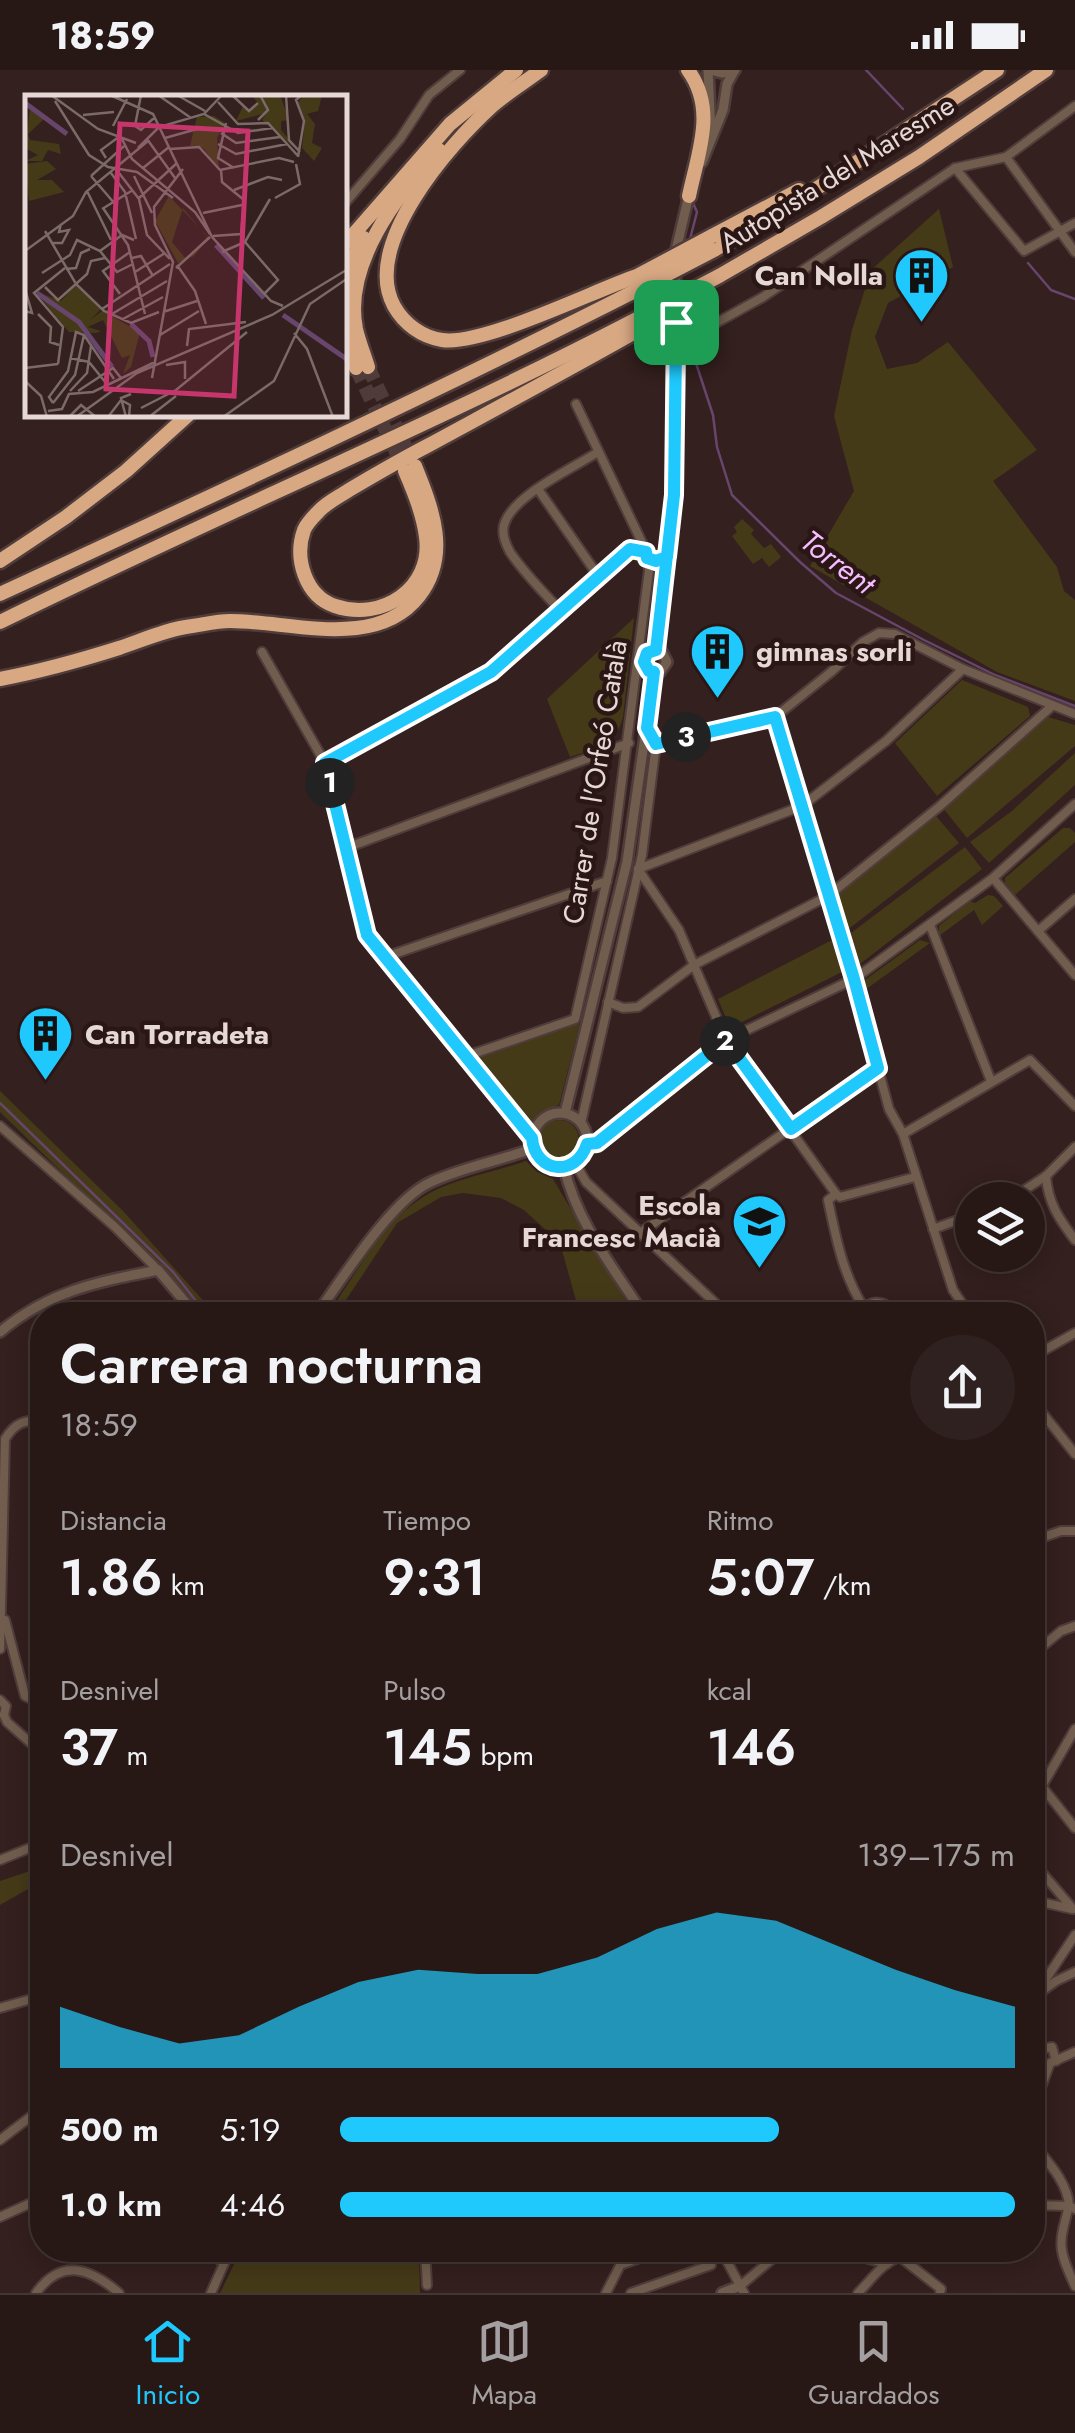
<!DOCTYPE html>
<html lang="es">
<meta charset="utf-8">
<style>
:root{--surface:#271816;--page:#2f211f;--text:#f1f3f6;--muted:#a4a0a1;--line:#433735;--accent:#1fc9fd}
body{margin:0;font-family:Jost,sans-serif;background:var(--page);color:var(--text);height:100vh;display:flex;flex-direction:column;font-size:38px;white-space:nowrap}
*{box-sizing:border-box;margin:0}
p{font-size:32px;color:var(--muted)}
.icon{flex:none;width:55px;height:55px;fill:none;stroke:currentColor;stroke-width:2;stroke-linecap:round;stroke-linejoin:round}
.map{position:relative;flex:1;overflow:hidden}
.sheet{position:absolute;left:30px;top:1232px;width:1015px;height:960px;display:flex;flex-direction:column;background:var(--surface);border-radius:40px;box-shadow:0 5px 25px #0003,0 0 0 2px var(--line)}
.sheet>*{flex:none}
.fabs{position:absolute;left:955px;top:1112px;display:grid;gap:20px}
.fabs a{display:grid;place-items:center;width:90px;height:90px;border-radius:50%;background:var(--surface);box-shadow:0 5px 25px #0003,0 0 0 2px var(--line);font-size:50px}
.pin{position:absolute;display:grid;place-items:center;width:85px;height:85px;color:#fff;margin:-42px;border-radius:20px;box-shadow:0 5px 15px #0006}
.km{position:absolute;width:50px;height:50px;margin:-25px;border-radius:50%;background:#222;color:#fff;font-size:28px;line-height:50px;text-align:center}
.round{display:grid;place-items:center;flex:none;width:105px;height:105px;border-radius:52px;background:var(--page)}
.head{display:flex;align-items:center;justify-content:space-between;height:170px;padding:0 30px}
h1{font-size:55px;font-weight:600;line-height:75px}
.metrics{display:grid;grid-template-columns:repeat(3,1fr);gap:15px;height:170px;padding:10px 30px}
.metrics div{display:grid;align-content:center}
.metrics b{font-size:50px;font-weight:600}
.metrics small{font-size:28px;font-weight:400}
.metrics p{font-size:28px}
.chart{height:280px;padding:20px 30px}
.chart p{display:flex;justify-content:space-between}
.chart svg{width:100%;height:180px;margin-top:10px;fill:var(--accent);opacity:.7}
ul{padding:0 30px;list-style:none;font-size:32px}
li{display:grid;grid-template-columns:160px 120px 1fr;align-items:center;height:75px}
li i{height:25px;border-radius:12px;background:var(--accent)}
.status{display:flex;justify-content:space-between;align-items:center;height:70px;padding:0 50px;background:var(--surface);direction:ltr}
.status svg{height:28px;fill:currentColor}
.menu{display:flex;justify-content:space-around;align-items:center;height:140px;border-top:2px solid var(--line);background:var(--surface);font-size:28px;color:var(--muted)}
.menu a{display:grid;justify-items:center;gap:5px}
.menu .on{color:var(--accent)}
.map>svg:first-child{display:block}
.green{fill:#453a18}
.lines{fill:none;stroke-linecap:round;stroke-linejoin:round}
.stream{stroke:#68456d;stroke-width:2.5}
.motorway-tunnel{stroke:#4f3c3a;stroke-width:14;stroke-dasharray:14 7;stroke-linecap:butt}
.minor-casing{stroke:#503d3b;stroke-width:12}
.tertiary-casing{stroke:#503d3b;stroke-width:14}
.motorway-casing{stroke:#503d3b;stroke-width:19}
.minor{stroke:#715d4e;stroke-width:8}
.tertiary{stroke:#715d4e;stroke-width:9}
.motorway{stroke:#d8a883;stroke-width:14}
.motorway-bridge-casing{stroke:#503d3b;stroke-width:19;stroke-linecap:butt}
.motorway-bridge{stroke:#d8a883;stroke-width:14}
.route-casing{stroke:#fff;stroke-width:20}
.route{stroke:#1fc9fd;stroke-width:12}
.labels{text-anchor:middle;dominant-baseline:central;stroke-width:9;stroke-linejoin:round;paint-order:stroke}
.street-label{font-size:28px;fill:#e6d8d6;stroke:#2a1715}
.poi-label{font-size:28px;font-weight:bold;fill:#e6d8d6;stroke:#2a1715;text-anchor:end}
.water-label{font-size:30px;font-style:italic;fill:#f5bdfd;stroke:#2a1715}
.inset-river{fill:none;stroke:#68456d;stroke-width:5}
.inset-road{fill:none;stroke:#7b6a68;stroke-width:2.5}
.view{fill:#c7356d;fill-opacity:0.15;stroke:#c7356d;stroke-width:5}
.inset-edge{fill:none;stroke:#e6d8d6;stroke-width:5}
</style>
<div class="status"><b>18:59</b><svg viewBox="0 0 49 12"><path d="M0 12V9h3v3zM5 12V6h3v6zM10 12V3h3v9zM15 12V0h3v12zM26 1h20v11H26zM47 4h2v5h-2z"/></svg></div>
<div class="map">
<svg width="1075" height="2223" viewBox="0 0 1075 2223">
<rect width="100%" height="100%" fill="#34201e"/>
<g class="green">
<path d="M939,139L953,197L888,233L875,267L887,299L917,293L948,272L1037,380L993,411L1057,497L1064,521L1075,530V631L997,602L810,496L854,421L834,346L852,260L871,200Z"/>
<path d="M742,449L754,460L751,464L764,478L771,474L781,487L769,497L762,488L753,494L732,466L737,462L734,457Z"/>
<path d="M634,548L623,647C614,679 598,677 570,687L547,629Z"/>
<path d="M962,610L1028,637L1030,646L937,726L895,673Z"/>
<path d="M1048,647L1075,655V676L967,768L943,738Z"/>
<path d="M1075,683V715L989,793L970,772L1012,741Z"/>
<path d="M936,746L959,773L846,861L836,826Z"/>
<path d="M1063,758H1070L1075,763V772L1015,825L1005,813V808Z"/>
<path d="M965,777L982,799L860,894L851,863Z"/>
<path d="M988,825L994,826L1003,836L982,855L974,840L939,866V856L970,831L975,833Z"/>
<path d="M834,869L842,902L730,958L718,929Z"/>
<path d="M920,870L930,873L865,920V910Z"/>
<path d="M580,953L559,1035C546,1040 536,1042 530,1056L474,987Z"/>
<path d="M0,1021L124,1142L216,1245H202L163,1200L0,1042Z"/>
<circle cx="559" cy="1070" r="20"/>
<path d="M526,1091L537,1102L553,1109L634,1245H580L560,1173L524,1140L501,1128L463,1123L441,1127L397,1153L336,1245H327C360,1199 389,1137 445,1116C471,1106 500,1100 526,1091Z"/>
<path d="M42,1792V1811L0,1835V1811L27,1802Z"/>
<path d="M241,2180H433L419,2186L420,2223H220Z"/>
</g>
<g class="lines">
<g class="stream">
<path d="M866,0L903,39"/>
<path d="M690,169L697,142L693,133"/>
<path d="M1028,193L1051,220L1075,229"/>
<path d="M689,226V260"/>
<path d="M690,275L713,345L717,377L732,425L800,492L836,523L924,570L995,605L1075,636"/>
<path d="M0,1033L173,1202L207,1245"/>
</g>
<g class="motorway-tunnel">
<path d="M368,297L414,395"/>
<path d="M356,298L405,401"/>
</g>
<defs>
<g id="minor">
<path d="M1006,87L1075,182"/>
<path d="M955,98L1024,181L1075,153"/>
<path d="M345,133L400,69L429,25L460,0"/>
<path d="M675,252L689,268L763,227L955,98L1006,87L1075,36"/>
<path d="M538,419L599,507"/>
<path d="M647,488L656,491L667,487"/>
<path d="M561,541C544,523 524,503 510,482C505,473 501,461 505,452C516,424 573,398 598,382"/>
<path d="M262,582L325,693L367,865L533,1068"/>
<path d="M775,647L854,909L889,1039L903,1064L953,1220L970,1245"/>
<path d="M656,674L775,647L831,602L863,572L879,563L895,564L963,599L1075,644"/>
<path d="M325,693L491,602L630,479L646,481"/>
<path d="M346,778L629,673"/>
<path d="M638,799L679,860L726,970L836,1124L840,1127L915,1107"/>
<path d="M638,799L802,736L886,671L963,599"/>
<path d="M993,808L1075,905"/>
<path d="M930,855L991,1011"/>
<path d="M1038,861L1075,829"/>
<path d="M385,887L607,811"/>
<path d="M608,932L623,938L638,937L694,895L828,826L940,736L1052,636"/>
<path d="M467,986L575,949L612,788L649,500L646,481L576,334"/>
<path d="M581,1053L642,785L656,674L647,658"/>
<path d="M0,1056L115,1157L158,1200"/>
<path d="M903,1064L1030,990L1075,1036"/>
<path d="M587,1075L597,1073L726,970L854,909L993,808L1075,734"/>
<path d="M575,1093L586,1112L728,1245"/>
<path d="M1046,1106C1048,1133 1059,1149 1075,1170"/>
<path d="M836,1124L828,1130C836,1168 843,1205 864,1238"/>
<path d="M1009,1130L1046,1106L1075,1077"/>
<path d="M933,1159L972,1145"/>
<path d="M640,1163L877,998"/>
<path d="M859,1245C869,1228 886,1229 896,1245"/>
<path d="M1032,1287L1075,1263"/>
<path d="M1032,1330L1075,1384"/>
<path d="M1032,1471L1061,1461H1075"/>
<path d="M5,1550L25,1626L36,1631L42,1629"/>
<path d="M0,1579L5,1369C15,1353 24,1350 42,1350"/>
<path d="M1032,1585L1061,1561L1075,1556"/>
<path d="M0,1630L6,1636L4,1645"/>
<path d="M4,1645L7,1652L42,1683"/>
<path d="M1032,1704L1075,1758"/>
<path d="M1042,1716L1075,1659"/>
<path d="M0,1790L42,1773"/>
<path d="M1032,1791L1073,1839"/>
<path d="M1032,1830L1072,1839"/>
<path d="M1042,1921L1056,1911L1075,1902"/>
<path d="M1032,1930L1075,1865"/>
<path d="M0,1938L42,1926"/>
<path d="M1032,1981L1052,1977L1056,1991"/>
<path d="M1032,2042L1050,1993L1075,1982"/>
<path d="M0,2070L42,2038"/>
<path d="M1032,2072C1046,2090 1068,2112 1069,2136L1075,2139"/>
<path d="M1032,2135L1069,2136"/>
<path d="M1069,2136C1058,2176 1058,2178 1075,2216"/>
<path d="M0,2147L42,2128"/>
<path d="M208,2180L223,2193"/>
<path d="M425,2180L427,2215"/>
<path d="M721,2180L744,2223"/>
<path d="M836,2180L887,2194"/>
<path d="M620,2195L662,2180"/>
<path d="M740,2216L783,2180"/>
<path d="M36,2223C62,2187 91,2199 119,2223"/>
<path d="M211,2223L230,2180"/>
<path d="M606,2223L628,2180"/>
<path d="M631,2223L711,2195"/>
<path d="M858,2223C870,2211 883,2192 900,2187L941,2219L940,2223"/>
</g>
<g id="tertiary">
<path d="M708,0L711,64"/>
<path d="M710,0L722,3L735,0"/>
<path d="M702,92L723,40L727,14L734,1"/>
<path d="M656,580L674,425L676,180L689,125"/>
<path d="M654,603L660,602L667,592L662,582L656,580"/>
<path d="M654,603L649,601L644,592L647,583L656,580"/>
<circle cx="560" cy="1070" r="27"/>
<path d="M565,1043L627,792L654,603"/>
<path d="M564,1097C576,1151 614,1199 644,1245"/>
<path d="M316,1245C343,1208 391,1130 431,1112C463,1097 500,1091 534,1078"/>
<path d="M0,1262C49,1221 97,1212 158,1200L196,1245"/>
<path d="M722,2223L740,2216"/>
</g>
<g id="motorway">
<path d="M541,0C525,12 507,23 492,36C449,75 361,175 394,236C404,254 422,267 442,270C483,276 593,221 637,206"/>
<path d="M688,0C717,40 698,82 689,126"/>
<path d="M712,166L799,120"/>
<path d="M345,174L450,54L516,0"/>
<path d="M714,180L796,132L997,0"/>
<path d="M719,206L821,147L919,87L1046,0"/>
<path d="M345,221L355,184L364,168"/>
<path d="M345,223L346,259L356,298"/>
<path d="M368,297C364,284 359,272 356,259C343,195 397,124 439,80"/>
<path d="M405,401C414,422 423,444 426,467C433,518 382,552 335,536C305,526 294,488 304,460C307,453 313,447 318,442C327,432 339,427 349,420C376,404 402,389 429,375C499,337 568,300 637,261"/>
<path d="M0,491L66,447L126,401L188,345"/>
<path d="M0,524C214,425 428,326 639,219"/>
<path d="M0,552C209,449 424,359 631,252"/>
<path d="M0,609C42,601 78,591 119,578C143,570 167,559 192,556C205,554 218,551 230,551C290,551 376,581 419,526C451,485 432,438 415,396"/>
</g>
</defs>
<use href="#minor" class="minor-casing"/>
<use href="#tertiary" class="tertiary-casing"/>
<use href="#motorway" class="motorway-casing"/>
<use href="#minor" class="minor"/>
<use href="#tertiary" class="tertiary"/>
<use href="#motorway" class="motorway"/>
<defs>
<g id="motorway-bridge">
<path d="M637,206L712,166"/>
<path d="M639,219L714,180"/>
<path d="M631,252L719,206"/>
<path d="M637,261L661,245"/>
</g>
</defs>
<use href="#motorway-bridge" class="motorway-bridge-casing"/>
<use href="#motorway-bridge" class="motorway-bridge"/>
</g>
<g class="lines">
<defs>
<path id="route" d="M676,252L674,425L667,487L656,491L647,488L646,482L630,479L491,602L325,693L367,865L532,1068C535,1103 576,1108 587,1074L597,1073L726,970L791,1059L878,998L854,909L775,647L656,674L647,658L654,602L649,601L644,592L647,583L656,580L674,425L676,280L689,268L676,252"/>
</defs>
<use href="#route" class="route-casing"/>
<use href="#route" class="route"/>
</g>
<defs>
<symbol id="building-pin" viewBox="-11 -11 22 30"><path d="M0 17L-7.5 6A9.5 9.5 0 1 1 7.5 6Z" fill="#1fc9fd" stroke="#2a1715"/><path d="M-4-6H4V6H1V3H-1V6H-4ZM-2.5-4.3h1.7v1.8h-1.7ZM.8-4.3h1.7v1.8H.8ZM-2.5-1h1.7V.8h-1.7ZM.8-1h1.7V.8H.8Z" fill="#111"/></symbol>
<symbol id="school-pin" viewBox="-11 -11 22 30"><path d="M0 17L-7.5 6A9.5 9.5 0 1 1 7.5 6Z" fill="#1fc9fd" stroke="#2a1715"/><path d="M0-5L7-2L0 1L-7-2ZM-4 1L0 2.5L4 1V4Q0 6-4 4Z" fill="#111"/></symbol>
</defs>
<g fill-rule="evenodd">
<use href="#building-pin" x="890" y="174" width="63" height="86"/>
<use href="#building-pin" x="686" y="550" width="63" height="86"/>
<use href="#building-pin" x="14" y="932" width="63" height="86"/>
<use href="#school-pin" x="728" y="1120" width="63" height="86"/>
</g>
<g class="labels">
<g class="street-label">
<text transform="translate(837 104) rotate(-32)">Autopista del Maresme</text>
<text transform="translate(595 712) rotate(-81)">Carrer de l'Orfeó Català</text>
</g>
<g class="poi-label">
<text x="883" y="205">Can Nolla</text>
<text x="756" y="581" text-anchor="start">gimnas sorli</text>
<text x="85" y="964" text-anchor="start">Can Torradeta</text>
<text x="721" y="1135">Escola<tspan x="721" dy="32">Francesc Macià</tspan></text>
</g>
<g class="water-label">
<text transform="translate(838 492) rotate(37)">Torrent</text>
</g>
</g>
<g transform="translate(25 25)">
<rect width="322" height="322" fill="#34201e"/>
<path d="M255,0L264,25L256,26V35L274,57L237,25L241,18L211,26L218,11L224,16L233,8L228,2ZM280,0H297L293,16L282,19L290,29L287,48L297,53L289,66L277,53L280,25L273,7ZM5,13L20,23L3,39L5,45L34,49L36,59L23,55L17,66H0L13,60L0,53ZM189,21L200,28L192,43L194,74L178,53L165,51L172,22ZM22,66L31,74L12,85H27L39,97L4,106L0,69ZM144,101L184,143L169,161L153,168L130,126ZM158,113L182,142L161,164L147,147ZM50,190L76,214L65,225L77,216L115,237L106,272L98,279L105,260L97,263L78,225L63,232L76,236L71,238L44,237L10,196L36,206Z" fill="#453a18" fill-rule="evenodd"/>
<path class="inset-river" d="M0,8L42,39M191,150L239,203M12,198L54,227L87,272M258,220L323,265M106,229L124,246L128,262"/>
<path class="inset-road" d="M26,0L73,34L111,48M85,0L128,19L187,142M116,0L110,31L116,35L130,22M133,0L166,23M152,0L180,16M207,0L224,16L233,8M261,0L264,45L275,57M30,6L64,60L83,72L112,77L148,103M193,7L213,29L243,28L273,61M179,19L213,38L247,33M58,20L89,17M233,25L243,15L235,0M201,28L193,63L209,73M88,31L102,4M196,38L211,48L255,42M95,40L107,64L170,117L185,139M140,43L172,34M122,44L150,83M193,49L211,59L262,49M113,53L134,32L179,19L197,0M145,54L174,52L195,75L254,63L269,67M273,62L279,26L271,5L277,0M81,63L76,55L95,41M118,73L144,52M196,75L197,87L219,105M86,78L100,97L111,144M94,78L114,104L122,140L145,164M66,81L99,51M66,81L90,109M109,81L127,118M209,95L243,82L257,85M62,96L86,145M114,103L152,68M250,103L275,89L271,69M78,113L103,150L120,219M77,114L108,95M178,118L217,110M20,136L51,189L79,216L106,228L134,217M188,141L216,139L219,107M187,142L246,206L258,211M220,147L253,185L239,199M26,148H37L44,135L34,137L36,129M0,156L48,121L61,97L123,46M75,156L97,140L109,145M197,157L220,147L245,104M107,163L116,161L128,181M152,170L170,196L181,229M151,173L185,142M41,174L51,173L56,158L65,154M110,177L140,158M17,178L45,160L52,145L75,156L92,177L108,169M20,192L33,205L62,179L66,166L80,163M0,194L7,218L0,216M95,199L78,176L105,157M77,214L145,169M138,217L172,206M13,219L26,232L25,247L34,250M87,219L142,186M98,224L138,202M269,238L282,254L308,322M135,240L174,216M162,251L164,234L221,227M45,263L64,267L81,288M33,269L38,232L9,198L40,173M141,270L160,267V284M0,273L33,269M127,283L148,167L130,130L129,112L158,74M0,286L16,301L22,322M45,296L62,278L66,251M53,296L88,273L96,283M28,308L24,302L43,276L51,237L59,240L89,284M28,308L50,280L59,240M116,313L151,295L222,237M23,316L37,314L44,299L68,297L130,267M44,322L56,310L71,322M51,322L112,278L247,220L323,174M83,322L96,305L105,310L104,322M101,322L96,303L106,299M124,322L151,301M198,322L249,286L285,209L323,183"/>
<path class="view" d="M95,29L223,36L209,301L81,294Z"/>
<rect width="322" height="322" class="inset-edge"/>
</g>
</svg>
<div class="fabs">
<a><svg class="icon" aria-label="layers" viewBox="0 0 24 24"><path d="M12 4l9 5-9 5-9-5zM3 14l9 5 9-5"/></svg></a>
</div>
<div class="pin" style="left:676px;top:252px;background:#1e9e55"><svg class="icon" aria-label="arrive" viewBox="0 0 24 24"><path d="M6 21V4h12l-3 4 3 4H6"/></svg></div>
<b class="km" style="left:330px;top:713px">1</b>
<b class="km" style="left:725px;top:971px">2</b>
<b class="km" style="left:686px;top:667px">3</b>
<section class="sheet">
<div class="head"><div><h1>Carrera nocturna</h1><p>18:59</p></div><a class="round"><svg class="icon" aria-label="share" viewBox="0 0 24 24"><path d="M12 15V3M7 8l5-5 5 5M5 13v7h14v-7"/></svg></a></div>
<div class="metrics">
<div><p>Distancia</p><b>1.86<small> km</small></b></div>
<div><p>Tiempo</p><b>9:31</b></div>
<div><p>Ritmo</p><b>5:07<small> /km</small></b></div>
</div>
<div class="metrics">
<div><p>Desnivel</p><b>37<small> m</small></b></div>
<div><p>Pulso</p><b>145<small> bpm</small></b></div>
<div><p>kcal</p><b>146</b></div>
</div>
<div class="chart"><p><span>Desnivel</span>139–175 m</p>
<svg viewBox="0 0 160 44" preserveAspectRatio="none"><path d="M0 44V29L10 34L20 38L30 36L40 29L50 23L60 20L70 21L80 21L90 17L100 10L110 6L120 8L130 14L140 20L150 25L160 29V44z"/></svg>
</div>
<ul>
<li><b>500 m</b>5:19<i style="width:65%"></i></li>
<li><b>1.0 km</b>4:46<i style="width:100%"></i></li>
</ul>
</section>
</div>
<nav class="menu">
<a class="on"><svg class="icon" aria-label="home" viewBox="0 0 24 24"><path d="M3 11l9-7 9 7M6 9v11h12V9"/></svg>Inicio</a>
<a><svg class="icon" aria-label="map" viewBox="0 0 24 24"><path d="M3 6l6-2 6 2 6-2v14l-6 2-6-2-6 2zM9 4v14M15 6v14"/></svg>Mapa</a>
<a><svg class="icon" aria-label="saved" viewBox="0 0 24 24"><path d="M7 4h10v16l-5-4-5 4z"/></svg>Guardados</a>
</nav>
